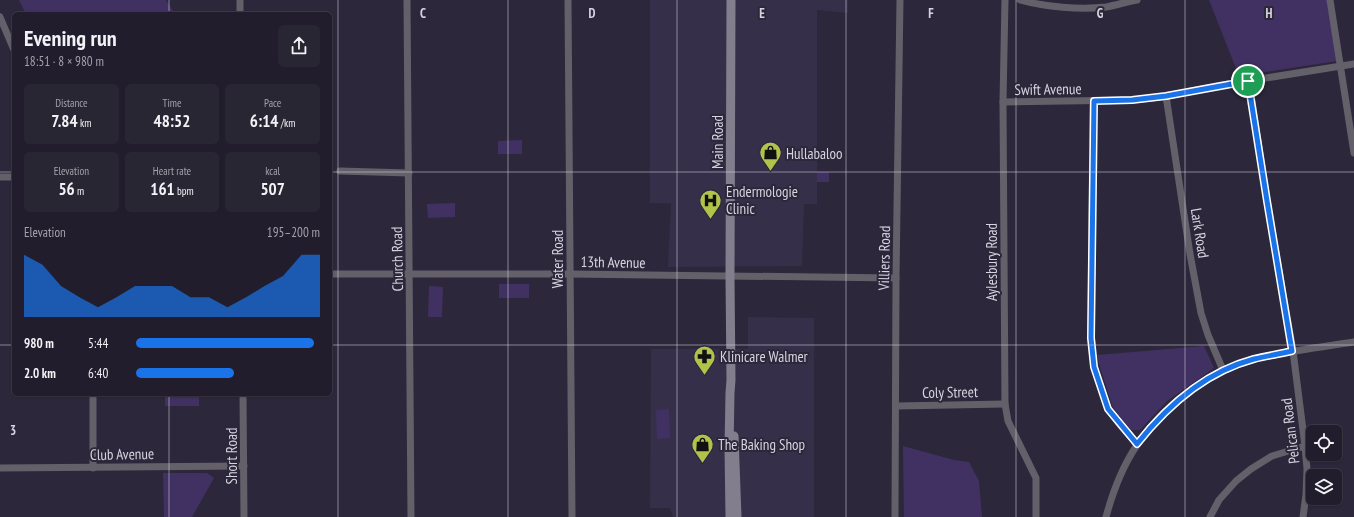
<!DOCTYPE html>
<meta charset="utf-8">
<style>
:root{--surface:#211d2c;--page:#292634;--text:#f1f3f6;--muted:#a2a2a9;--line:#3e3b48;--accent:#1a73e8}
body{margin:0;font-family:"PT Sans Narrow",sans-serif;background:var(--page);color:var(--text);height:100vh;display:flex;flex-direction:column;font-size:15px;white-space:nowrap}
*{box-sizing:border-box;margin:0}
p{font-size:13px;color:var(--muted)}
.icon{flex:none;width:22px;height:22px;fill:none;stroke:currentColor;stroke-width:2;stroke-linecap:round;stroke-linejoin:round}
.map{position:relative;flex:1;overflow:hidden}
.drawer{position:absolute;left:12px;top:12px;width:320px;height:384px;display:flex;flex-direction:column;background:var(--surface);border-radius:6px;box-shadow:0 1px 3px #0004,0 0 0 1px var(--line)}
.drawer>*{flex:none}
.buttons{position:absolute;left:1306px;top:425px;display:grid;gap:8px}
.buttons a{display:grid;place-items:center;width:36px;height:36px;border-radius:6px;background:var(--surface);box-shadow:0 1px 3px #0004,0 0 0 1px var(--line);font-size:20px}
.pin{position:absolute;display:grid;place-items:center;width:34px;height:34px;color:#fff;margin:-17px;border:2px solid #fff;border-radius:50%;box-shadow:0 1px 4px #0007}
.round{display:grid;place-items:center;flex:none;width:42px;height:42px;border-radius:6px;background:var(--page)}
.headline{display:flex;align-items:center;justify-content:space-between;height:68px;padding:0 12px}
h1{font-size:22px;font-weight:700;line-height:30px}
.metrics{display:grid;grid-template-columns:repeat(3,1fr);gap:6px;height:68px;padding:4px 12px}
.metrics div{display:grid;align-content:center;border-radius:6px;background:var(--page);text-align:center}
.metrics b{font-size:17px;font-weight:700}
.metrics small{font-size:11px;font-weight:400}
.metrics p{font-size:11px}
.chart{height:112px;padding:8px 12px}
.chart p{display:flex;justify-content:space-between}
.chart svg{width:100%;height:72px;margin-top:4px;fill:var(--accent);opacity:.7}
ul{padding:0 12px;list-style:none;font-size:13px}
li{display:grid;grid-template-columns:64px 48px 1fr;align-items:center;height:30px}
li i{height:10px;border-radius:5px;background:var(--accent)}
.map>svg:first-child{display:block}
.built{fill:#362f49}
.green{fill:#413163}
.lines{fill:none;stroke-linecap:round;stroke-linejoin:round}
.minor{stroke:#63606a;stroke-width:7}
.secondary{stroke:#827e8e;stroke-width:9}
.route-casing{stroke:#fff;stroke-width:8}
.route{stroke:#1a73e8;stroke-width:5}
.grid{fill:none;stroke:#d7d4e1;stroke-width:1;stroke-opacity:0.55}
.labels{text-anchor:middle;dominant-baseline:central;stroke-width:4;stroke-linejoin:round;paint-order:stroke}
.street-label{font-size:15px;fill:#d7d4e1;stroke:#2c273a}
.poi-label{font-size:15px;fill:#d7d4e1;stroke:#2c273a;text-anchor:start}
.grid-label{font-size:13px;text-anchor:middle;font-weight:bold;fill:#d7d4e1;stroke:#2c273a;stroke-width:4;stroke-linejoin:round;paint-order:stroke}
</style>
<div class="map">
<svg width="1354" height="517" viewBox="0 0 1354 517">
<rect width="100%" height="100%" fill="#2c273a"/>
<g class="built">
<path d="M650,0H848V13L817,10V204H804L802,266L668,267L671,203H650Z"/>
<path d="M748,317L814,318V517H673L670,508H650L651,349H748Z"/>
</g>
<g class="green">
<path d="M19,0H166L175,14H26Z"/>
<path d="M1209,0H1327L1337,61L1239,76Z"/>
<path d="M522,140V154H498V141Z"/>
<rect x="817" y="172" width="12" height="10"/>
<path d="M455,203V217L428,218L427,204Z"/>
<rect x="499" y="284" width="30" height="14"/>
<path d="M429,286L443,287L442,317H428Z"/>
<path d="M1204,346L1214,368L1167,401L1140,430H1131L1113,408L1100,367L1097,355Z"/>
<rect x="165" y="394" width="34" height="12"/>
<path d="M669,409L670,438L657,439L656,410Z"/>
<path d="M903,446L954,460L969,462L979,481L982,517H904Z"/>
<path d="M163,473H207L214,478L192,517H164Z"/>
</g>
<g class="lines">
<g class="minor">
<path d="M240,0V14"/>
<path d="M407,0L411,517"/>
<path d="M568,0L572,517"/>
<path d="M1005,0L1003,102L1005,404L1008,421L1036,478V517"/>
<path d="M1020,0C1045,7 1080,10 1106,7C1116,5 1127,2 1137,0"/>
<path d="M1330,0L1354,153"/>
<path d="M0,17L14,50"/>
<path d="M1249,81L1267,201L1293,351L1305,446L1307,469L1306,495L1303,517"/>
<path d="M1166,96L1190,254L1201,313L1208,335L1223,370"/>
<path d="M1093,101L1091,338L1094,367L1108,409L1120,425L1137,444"/>
<path d="M1003,102L1132,100L1166,96L1216,86L1354,64"/>
<path d="M340,171L409,173"/>
<path d="M0,177H14"/>
<path d="M330,274H570L896,278"/>
<path d="M93,394V468"/>
<path d="M243,394L244,517"/>
<path d="M896,406L1005,404"/>
<path d="M0,468L244,466"/>
<path d="M895,517L896,278L900,0"/>
<path d="M1106,517C1113,491 1122,467 1137,445C1163,405 1207,373 1252,359C1261,357 1270,356 1279,354C1304,349 1329,346 1354,342"/>
<path d="M1210,517L1219,500L1236,481L1251,469L1272,456L1305,446"/>
</g>
<g class="secondary">
<path d="M734,436L737,517"/>
<path d="M730,517L729,448L730,393L731,380L730,277L731,0"/>
</g>
</g>
<g class="lines">
<defs>
<path id="route" d="M1248,81L1267,201L1292,351C1280,354 1266,356 1254,359C1205,372 1167,406 1137,444L1108,409L1094,367L1091,338L1094,101L1132,100L1166,96Z"/>
</defs>
<use href="#route" class="route-casing"/>
<use href="#route" class="route"/>
</g>
<path class="grid" d="M169,0V14M338,0V517M508,0V517M677,0V517M846,0V517M1016,0V517M1185,0V517M0,172H14M330,172H1354M0,345H14M330,345H1354M169,394V517"/>
<defs>
<symbol id="shop-pin" viewBox="-11 -11 22 30"><path d="M0 17L-7.5 6A9.5 9.5 0 1 1 7.5 6Z" fill="#b2c34c" stroke="#2c273a"/><path d="M-5-2.5h2.3a2.7 3.5 0 0 1 5.4 0H5L5.5 6h-11ZM-1.5-2.5h3a1.5 2.3 0 0 0-3 0Z" fill="#111"/></symbol>
<symbol id="hospital-pin" viewBox="-11 -11 22 30"><path d="M0 17L-7.5 6A9.5 9.5 0 1 1 7.5 6Z" fill="#b2c34c" stroke="#2c273a"/><path d="M-5-5h3v3.5h4V-5h3V5h-3V1.5h-4V5h-3Z" fill="#111"/></symbol>
<symbol id="pharmacy-pin" viewBox="-11 -11 22 30"><path d="M0 17L-7.5 6A9.5 9.5 0 1 1 7.5 6Z" fill="#b2c34c" stroke="#2c273a"/><path d="M-2-6h4v4h4v4h-4v4h-4v-4h-4v-4h4Z" fill="#111"/></symbol>
</defs>
<g fill-rule="evenodd">
<use href="#shop-pin" x="758" y="140" width="25" height="34"/>
<use href="#hospital-pin" x="698" y="188" width="25" height="34"/>
<use href="#pharmacy-pin" x="692" y="344" width="25" height="34"/>
<use href="#shop-pin" x="690" y="432" width="25" height="34"/>
</g>
<g class="labels">
<g class="street-label">
<text transform="translate(1048 89) rotate(-1)">Swift Avenue</text>
<text transform="translate(717 142) rotate(-90)">Main Road</text>
<text transform="translate(1200 233) rotate(81)">Lark Road</text>
<text transform="translate(884 258) rotate(-89)">Villiers Road</text>
<text transform="translate(397 259) rotate(-91)">Church Road</text>
<text transform="translate(557 259) rotate(-90)">Water Road</text>
<text transform="translate(613 262) rotate(1)">13th Avenue</text>
<text transform="translate(991 262) rotate(-90)">Aylesbury Road</text>
<text transform="translate(950 392) rotate(-1)">Coly Street</text>
<text transform="translate(1290 431) rotate(-97)">Pelican Road</text>
<text transform="translate(122 454) rotate(-1)">Club Avenue</text>
<text transform="translate(231 456) rotate(-90)">Short Road</text>
</g>
<g class="poi-label">
<text x="786" y="153">Hullabaloo</text>
<text x="726" y="191">Endermologie<tspan x="726" dy="17">Clinic</tspan></text>
<text x="720" y="356">Klinicare Walmer</text>
<text x="718" y="444">The Baking Shop</text>
</g>
</g>
<g class="grid-label">
<text x="423" y="18">C</text>
<text x="592" y="18">D</text>
<text x="762" y="18">E</text>
<text x="931" y="18">F</text>
<text x="1100" y="18">G</text>
<text x="1269" y="18">H</text>
<text x="13" y="435">3</text>
</g>
</svg>
<div class="buttons">
<a><svg class="icon" aria-label="locate" viewBox="0 0 24 24"><circle cx="12" cy="12" r="6"/><path d="M12 2v4M12 18v4M2 12h4M18 12h4"/></svg></a>
<a><svg class="icon" aria-label="layers" viewBox="0 0 24 24"><path d="M12 4l9 5-9 5-9-5zM3 14l9 5 9-5"/></svg></a>
</div>
<div class="pin" style="left:1248px;top:81px;background:#1e9e55"><svg class="icon" aria-label="arrive" viewBox="0 0 24 24"><path d="M6 21V4h12l-3 4 3 4H6"/></svg></div>
<section class="drawer">
<div class="headline"><div><h1>Evening run</h1><p>18:51 · 8 × 980 m</p></div><a class="round"><svg class="icon" aria-label="share" viewBox="0 0 24 24"><path d="M12 15V3M7 8l5-5 5 5M5 13v7h14v-7"/></svg></a></div>
<div class="metrics">
<div><p>Distance</p><b>7.84<small> km</small></b></div>
<div><p>Time</p><b>48:52</b></div>
<div><p>Pace</p><b>6:14<small> /km</small></b></div>
</div>
<div class="metrics">
<div><p>Elevation</p><b>56<small> m</small></b></div>
<div><p>Heart rate</p><b>161<small> bpm</small></b></div>
<div><p>kcal</p><b>507</b></div>
</div>
<div class="chart"><p><span>Elevation</span>195–200 m</p>
<svg viewBox="0 0 160 44" preserveAspectRatio="none"><path d="M0 44V6L10 12L20 25L30 32L40 38L50 32L60 25L70 25L80 25L90 32L100 32L110 38L120 32L130 25L140 19L150 6L160 6V44z"/></svg>
</div>
<ul>
<li><b>980 m</b>5:44<i style="width:97%"></i></li>
<li><b>2.0 km</b>6:40<i style="width:53%"></i></li>
</ul>
</section>
</div>
